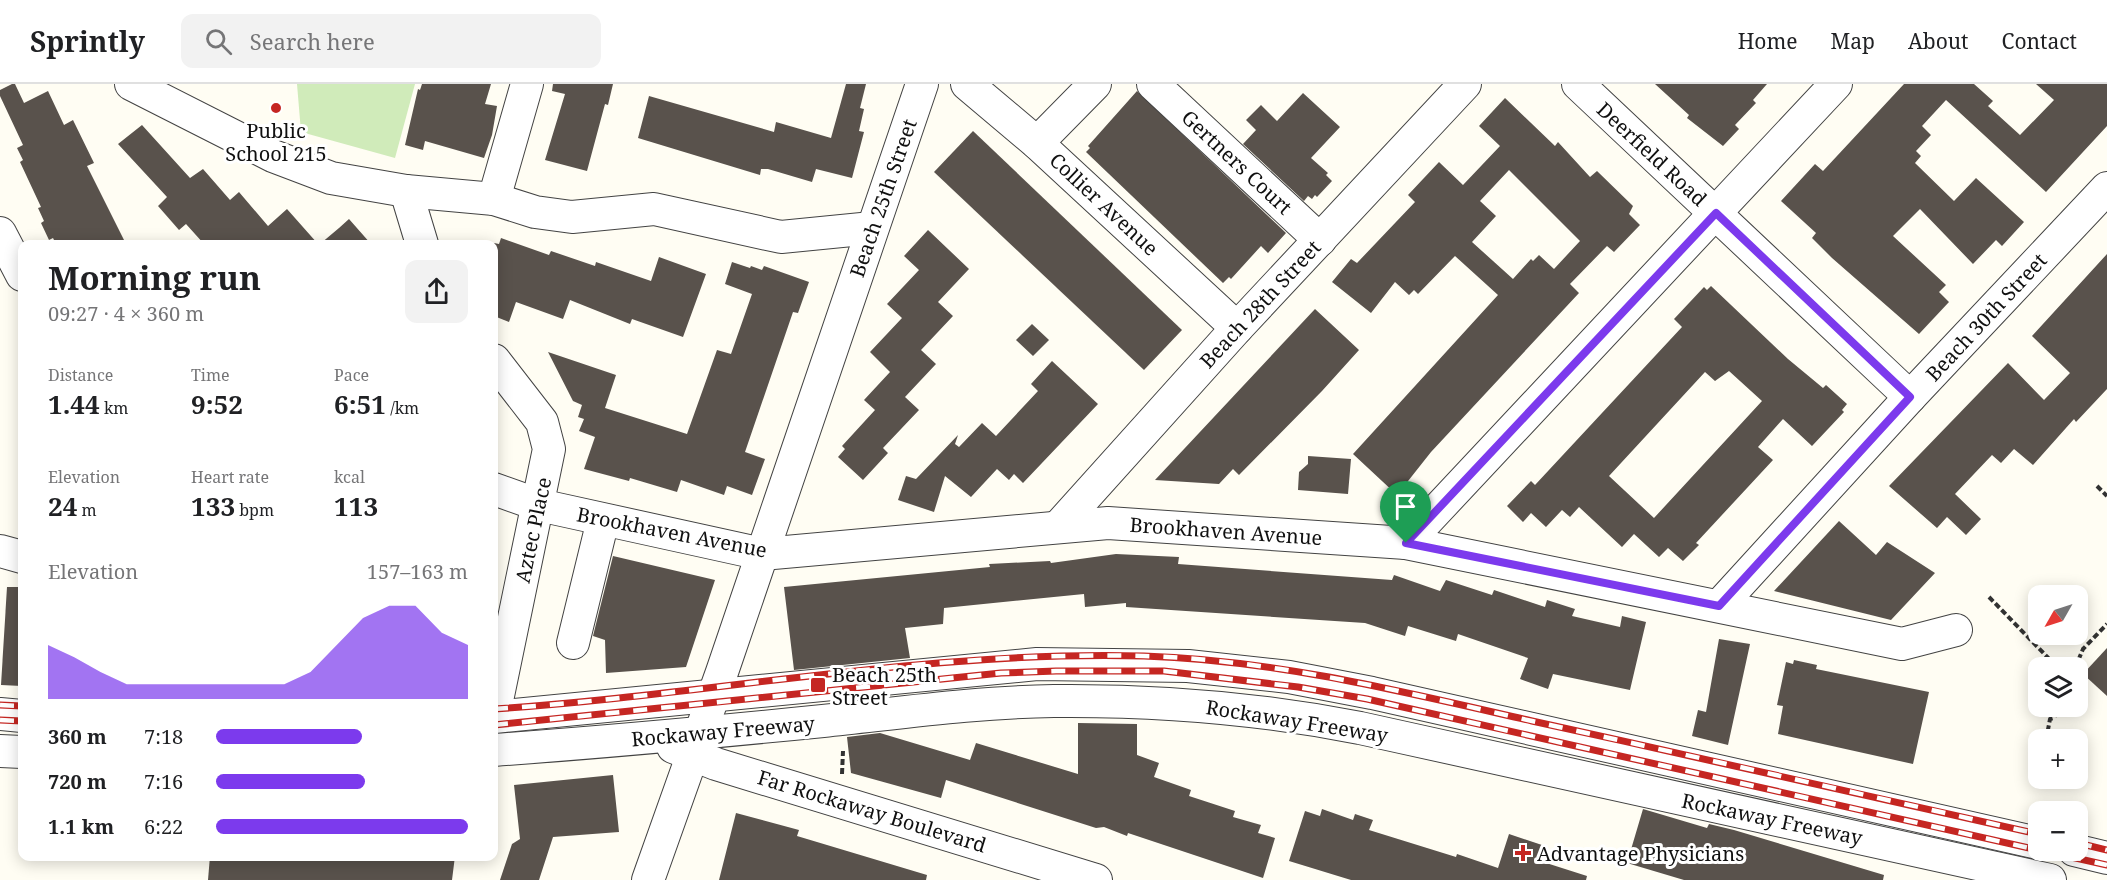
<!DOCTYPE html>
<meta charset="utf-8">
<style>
:root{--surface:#fff;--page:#f2f2f2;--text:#202124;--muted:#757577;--line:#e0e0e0;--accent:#7c3aed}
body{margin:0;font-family:"Noto Serif",serif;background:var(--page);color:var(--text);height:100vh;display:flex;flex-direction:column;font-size:22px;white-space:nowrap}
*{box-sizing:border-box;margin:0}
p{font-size:20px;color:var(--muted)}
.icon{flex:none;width:33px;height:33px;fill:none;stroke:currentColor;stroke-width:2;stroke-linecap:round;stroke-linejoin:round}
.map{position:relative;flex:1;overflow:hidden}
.panel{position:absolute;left:18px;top:156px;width:480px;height:621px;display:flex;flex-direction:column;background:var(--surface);border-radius:12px;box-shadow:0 3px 15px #0003}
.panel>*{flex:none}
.needle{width:39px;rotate:231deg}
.tools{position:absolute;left:2028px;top:501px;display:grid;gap:12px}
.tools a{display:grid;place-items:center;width:60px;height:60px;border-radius:12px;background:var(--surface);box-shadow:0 3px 15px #0003;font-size:30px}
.pin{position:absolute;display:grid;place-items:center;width:51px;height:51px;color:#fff;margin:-62px -26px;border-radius:50% 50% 50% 0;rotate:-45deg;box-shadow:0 0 6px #0007}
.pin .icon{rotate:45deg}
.round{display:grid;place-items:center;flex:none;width:63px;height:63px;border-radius:12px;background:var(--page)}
.overview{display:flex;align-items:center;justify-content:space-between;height:102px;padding:0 30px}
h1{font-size:33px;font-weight:700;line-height:45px}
.figures{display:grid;grid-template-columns:repeat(3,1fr);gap:9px;height:102px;padding:6px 30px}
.figures div{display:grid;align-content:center}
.figures b{font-size:26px;font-weight:700}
.figures small{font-size:16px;font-weight:400}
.figures p{font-size:16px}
.chart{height:168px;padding:12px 30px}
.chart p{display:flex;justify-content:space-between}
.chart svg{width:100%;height:108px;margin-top:6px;fill:var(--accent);opacity:.7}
ul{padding:0 30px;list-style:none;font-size:20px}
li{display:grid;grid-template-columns:96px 72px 1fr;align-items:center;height:45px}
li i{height:15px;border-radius:8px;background:var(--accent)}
header{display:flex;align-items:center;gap:36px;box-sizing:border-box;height:84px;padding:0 30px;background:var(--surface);border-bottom:2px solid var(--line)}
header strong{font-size:28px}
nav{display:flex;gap:33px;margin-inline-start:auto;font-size:21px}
.search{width:420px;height:54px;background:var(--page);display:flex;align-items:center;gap:15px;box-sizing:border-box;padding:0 21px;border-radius:12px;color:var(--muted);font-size:22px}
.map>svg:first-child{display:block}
.green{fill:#d0ebba}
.building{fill:#59524c;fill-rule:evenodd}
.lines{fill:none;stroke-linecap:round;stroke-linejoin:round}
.minor-casing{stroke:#434343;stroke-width:34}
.path{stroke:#323232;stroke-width:4;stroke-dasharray:6 3;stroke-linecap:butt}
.minor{stroke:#fff;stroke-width:32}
.rail-casing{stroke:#c52622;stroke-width:7}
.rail{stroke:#fff;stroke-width:4.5;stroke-dasharray:14;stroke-linecap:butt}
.route-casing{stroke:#fff;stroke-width:12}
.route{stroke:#7c3aed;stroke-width:8}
.poi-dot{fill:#c52622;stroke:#fff;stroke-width:2}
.labels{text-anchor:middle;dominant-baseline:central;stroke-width:6;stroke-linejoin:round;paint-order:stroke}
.poi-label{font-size:20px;fill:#101010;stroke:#fff;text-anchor:start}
.street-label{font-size:20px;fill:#101010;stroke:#fff}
</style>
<header>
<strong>Sprintly</strong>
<div class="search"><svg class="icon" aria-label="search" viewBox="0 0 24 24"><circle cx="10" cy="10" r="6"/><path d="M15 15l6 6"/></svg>Search here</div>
<nav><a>Home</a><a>Map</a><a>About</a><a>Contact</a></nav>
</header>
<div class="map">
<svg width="2107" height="796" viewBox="0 0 2107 796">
<rect width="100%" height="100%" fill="#fffdf3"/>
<path class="green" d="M297,0H415L395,74L301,48Z"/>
<g class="building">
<path d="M12,0H15L24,19L48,7L64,41L73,36L94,79L87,82L126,160H56L53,154L49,156L41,139L44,137L38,124L41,123L20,78L23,76L17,64L23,61L0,12V6Z"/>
<path d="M422,0H491L485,20L497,22L492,51L484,74L425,57L423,66L405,61L418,5L420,6Z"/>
<path d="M553,0H613L608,21L605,20L587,87L545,76L565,10L552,7Z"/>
<path d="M846,0H866L860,24L864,25L859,47L864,48L852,94L816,85L812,98L768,85H761L760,91L638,54L649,12L774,48L776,38L831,54Z"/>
<path d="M1655,0H1767L1753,16L1756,19L1735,41L1739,45L1723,62L1687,34L1689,31Z"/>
<path d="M1904,0H1974L1993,17L1988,22L2020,51L2054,16L2036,0H2107V42L2046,108L1946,16L1922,42L1931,51L1916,67L1921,72L1915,79L1954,117L1976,94L2024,138L2002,162L1996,156L1973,180L1920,125L1893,152L1946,201L1939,208L1949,218L1919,250L1832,174L1812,154L1816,149L1781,117L1815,80L1823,87Z"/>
<path d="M1137,7L1286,149L1268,169L1261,162L1231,195L1229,193L1223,199L1086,68L1090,64L1088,62Z"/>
<path d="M1303,9L1340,43L1311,74L1328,89L1326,91L1332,97L1317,113L1315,111L1312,115L1308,112L1304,117L1243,60L1256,46L1246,36L1261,21L1277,37Z"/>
<path d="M1505,14L1555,62L1558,58L1590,93L1597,87L1633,122L1629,130L1640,141L1614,168L1607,162L1570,200L1579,209L1431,368L1397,411L1353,370L1498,211L1455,172L1418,210L1414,206L1409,211L1395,198L1371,229L1332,198L1351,175L1357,179L1415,118L1408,111L1439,78L1463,101L1500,62L1479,42ZM1509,86L1580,157L1554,185L1539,171L1533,177L1531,175L1513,195L1472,158L1496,132L1480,117Z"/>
<path d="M142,41L190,94L203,85L230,116L239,108L268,142L287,125L318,160H204L186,140L179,146L158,122L167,113L118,60Z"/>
<path d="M973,47L1182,246L1144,286L934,88Z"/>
<path d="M349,135L371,160H320L339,144Z"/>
<path d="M928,146L969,185L938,218L953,232L921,266L936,280L905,313L919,326L883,364L888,369L863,396L838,373L845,365L842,362L875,326L864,316L890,288L870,268L902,234L887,220L919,186L904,172Z"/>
<path d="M501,154L549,171L551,167L595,182L596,178L651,197L659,173L706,190L683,253L632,235L630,240L570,216L563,235L516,218L509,238L494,232V159L499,160Z"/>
<path d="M2107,170V305L2076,338L2074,335L2033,381L2014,365L2001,379L1992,371L1955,410L1981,435L1966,451L1947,433L1937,444L1889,402L2008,279L2044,316L2070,289L2032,252Z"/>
<path d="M732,178L750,184L751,182L762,186L764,182L809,198L798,229L793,228L745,368L765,375L752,411L727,402L724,411L681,396L677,408L630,394L629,397L584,385L595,353L579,347L584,335L578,333L582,321L573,317L548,268L616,291L605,324L687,350L717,266L731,270L752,210L725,200Z"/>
<path d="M1711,202L1788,275L1823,304L1826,301L1847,320L1842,326L1844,328L1812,362L1783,335L1758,363L1773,376L1696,459L1699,461L1683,477L1668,464L1659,473L1634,450L1622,463L1579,423L1570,433L1562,426L1546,443L1531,429L1523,438L1507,422L1531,397L1535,401L1642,286L1682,243L1674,235L1704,203L1707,206ZM1729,287L1762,317L1654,434L1609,392L1705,288L1715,297Z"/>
<path d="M1315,225L1359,266L1322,307L1239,391L1233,385L1219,400L1155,396Z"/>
<path d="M1032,240L1049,256L1033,272L1016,256Z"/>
<path d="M1052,277L1098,320L1023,399L1014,390L1009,396L997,385L971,413L945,392L934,428L898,416L906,392L916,395L958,351L955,360L959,363L982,339L996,352L1038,307L1031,300Z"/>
<path d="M1308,372L1351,375L1348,410L1298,406L1299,388L1308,380Z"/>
<path d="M1839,437L1876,471L1887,458L1935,489L1891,536L1774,507Z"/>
<path d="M1116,470L1179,473L1178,480L1392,496L1394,491L1440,507L1446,496L1492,511L1494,506L1545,523L1547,516L1575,525L1572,532L1620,543L1622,532L1646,538L1630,606L1553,590L1548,605L1520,595L1528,574L1458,550L1456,557L1408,542L1405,552L1365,539L1126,523V519L1085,523L1084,510L944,524L943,540L905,544L910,574L794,586L784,503L990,483L989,480L1050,477L1051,479Z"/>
<path d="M613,472L715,496L686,583L606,589L605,556L593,552Z"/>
<path d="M7,503H22V602L1,601Z"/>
<path d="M1719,555L1750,560L1728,661L1692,652L1698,626L1706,628Z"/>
<path d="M2107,564V612L2083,590Z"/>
<path d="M1794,576L1817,581L1816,585L1929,608L1913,680L1778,650L1783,622L1777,621L1786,578L1793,580Z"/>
<path d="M1078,639L1137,640V671L1159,679L1154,693L1191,706L1189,712L1235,727L1233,733L1261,741L1258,749L1275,754L1263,794L1128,749L1127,752L1104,743L1096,744L946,696L941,714L851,689L847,653L880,649L970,676L976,659L1078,690Z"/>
<path d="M613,691L619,748L553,753L539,796H500L512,760L520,755L514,701Z"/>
<path d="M1322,725L1353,736L1355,730L1373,736L1369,746L1456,773L1457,770L1498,784L1509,750L1545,762L1540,777L1587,792L1586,796H1351L1289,777L1305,727L1320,732Z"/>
<path d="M1643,725L1707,744L1709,740L1734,746L1884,791L1883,796H1684L1627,779Z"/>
<path d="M736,729L799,746L797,752L927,791L926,796H719Z"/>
<path d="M210,772H455L452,796H208Z"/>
</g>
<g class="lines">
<defs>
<g id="minor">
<path d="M131,0L273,72L331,94L406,107L494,115L535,128L572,133L654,125L781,153L872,144"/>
<path d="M967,0L1037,59L1237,244"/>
<path d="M1153,0L1320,156"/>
<path d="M1578,0L1910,313"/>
<path d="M1037,59L1095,0"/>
<path d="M406,107L422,160"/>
<path d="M494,115L527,0"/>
<path d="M0,149L22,191"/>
<path d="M494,276L542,338L549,365L494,631"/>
<path d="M494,405L539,421L762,470L1108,439L1406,459L1902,560L1956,546"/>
<path d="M1058,443L1237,244L1465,0"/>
<path d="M1406,459L1836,0"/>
<path d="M0,467L22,473"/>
<path d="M1719,522L1910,313L2107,104"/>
<path d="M573,559L603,436"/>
<path d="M0,630L22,632"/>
<path d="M494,633L1037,580L1188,582L1289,593L1372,609L2038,759"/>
<path d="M673,663L716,680L1096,796"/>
<path d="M494,666C604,658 713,648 823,637C900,629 977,618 1054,617C1157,616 1258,624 1360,644L2050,796"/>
<path d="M0,667L22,668"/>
<path d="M2074,766L2107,774"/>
<path d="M648,796L722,588L922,0"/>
</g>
</defs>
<use href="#minor" class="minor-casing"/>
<g class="path">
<path d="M2097,402L2107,412"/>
<path d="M1989,513L2058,584"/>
<path d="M2075,584L2083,565L2107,540"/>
<path d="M2046,656L2050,635L2054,634L2059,622"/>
<path d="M842,690L843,667"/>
</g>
<use href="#minor" class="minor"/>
<defs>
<g id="rail">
<path d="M0,621L22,622"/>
<path d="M494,625C711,611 925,566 1144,572C1276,576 1404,608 1532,637C1701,674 1870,712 2038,750"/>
<path d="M0,636L22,637"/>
<path d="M494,641L1001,589L1056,587H1164L1298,603L1367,615L2038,766"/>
<path d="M2078,759L2107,766"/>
<path d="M2040,766L2107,781"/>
</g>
</defs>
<use href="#rail" class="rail-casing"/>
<use href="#rail" class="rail"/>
</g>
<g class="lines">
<defs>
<path id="route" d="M1716,129L1910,313L1719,522L1406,459Z"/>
</defs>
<use href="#route" class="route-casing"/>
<use href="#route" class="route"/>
</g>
<g class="poi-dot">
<circle cx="276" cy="24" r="6"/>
<rect x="810" y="593" width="16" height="16" rx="3"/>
<path d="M1520 760h6v6h6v6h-6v6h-6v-6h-6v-6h6z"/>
</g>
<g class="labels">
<g class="poi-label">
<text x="276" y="46" text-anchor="middle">Public<tspan x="276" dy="23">School 215</tspan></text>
<text x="832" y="590">Beach 25th<tspan x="832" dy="23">Street</tspan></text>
<text x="1537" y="769">Advantage Physicians</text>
</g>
<g class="street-label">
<text transform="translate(1652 70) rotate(43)">Deerfield Road</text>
<text transform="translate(1237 78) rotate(43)">Gertners Court</text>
<text transform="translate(883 114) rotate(-71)">Beach 25th Street</text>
<text transform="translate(1104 120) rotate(43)">Collier Avenue</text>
<text transform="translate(1260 220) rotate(-47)">Beach 28th Street</text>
<text transform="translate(1986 233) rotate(-47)">Beach 30th Street</text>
<text transform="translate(533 446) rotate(-78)">Aztec Place</text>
<text transform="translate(1226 447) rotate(4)">Brookhaven Avenue</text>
<text transform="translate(672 448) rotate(11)">Brookhaven Avenue</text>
<text transform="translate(1297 637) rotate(9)">Rockaway Freeway</text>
<text transform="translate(723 647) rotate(-5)">Rockaway Freeway</text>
<text transform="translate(872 727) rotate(17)">Far Rockaway Boulevard</text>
<text transform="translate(1772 735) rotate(12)">Rockaway Freeway</text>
</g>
</g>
</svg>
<div class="tools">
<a><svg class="needle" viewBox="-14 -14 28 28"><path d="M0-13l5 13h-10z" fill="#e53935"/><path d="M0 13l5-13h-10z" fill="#757577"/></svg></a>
<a><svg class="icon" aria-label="layers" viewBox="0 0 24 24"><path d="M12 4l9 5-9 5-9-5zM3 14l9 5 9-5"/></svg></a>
<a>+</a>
<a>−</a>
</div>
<div class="pin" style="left:1406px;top:459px;background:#1e9e55"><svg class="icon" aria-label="arrive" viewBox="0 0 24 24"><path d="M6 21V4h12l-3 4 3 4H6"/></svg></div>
<section class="panel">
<div class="overview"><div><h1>Morning run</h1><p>09:27 · 4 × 360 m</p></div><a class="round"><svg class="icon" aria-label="share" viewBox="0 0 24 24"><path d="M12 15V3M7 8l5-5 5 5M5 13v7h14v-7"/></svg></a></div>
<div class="figures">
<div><p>Distance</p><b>1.44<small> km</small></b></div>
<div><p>Time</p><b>9:52</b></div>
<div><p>Pace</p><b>6:51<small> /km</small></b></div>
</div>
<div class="figures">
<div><p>Elevation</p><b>24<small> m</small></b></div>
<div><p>Heart rate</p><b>133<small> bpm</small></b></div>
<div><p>kcal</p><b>113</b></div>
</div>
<div class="chart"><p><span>Elevation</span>157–163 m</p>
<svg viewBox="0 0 160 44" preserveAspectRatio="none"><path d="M0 44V22L10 27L20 33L30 38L40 38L50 38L60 38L70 38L80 38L90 38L100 33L110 22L120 11L130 6L140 6L150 17L160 22V44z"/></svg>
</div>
<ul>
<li><b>360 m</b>7:18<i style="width:58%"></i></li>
<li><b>720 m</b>7:16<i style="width:59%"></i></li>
<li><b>1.1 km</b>6:22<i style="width:100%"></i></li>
</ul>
</section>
</div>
